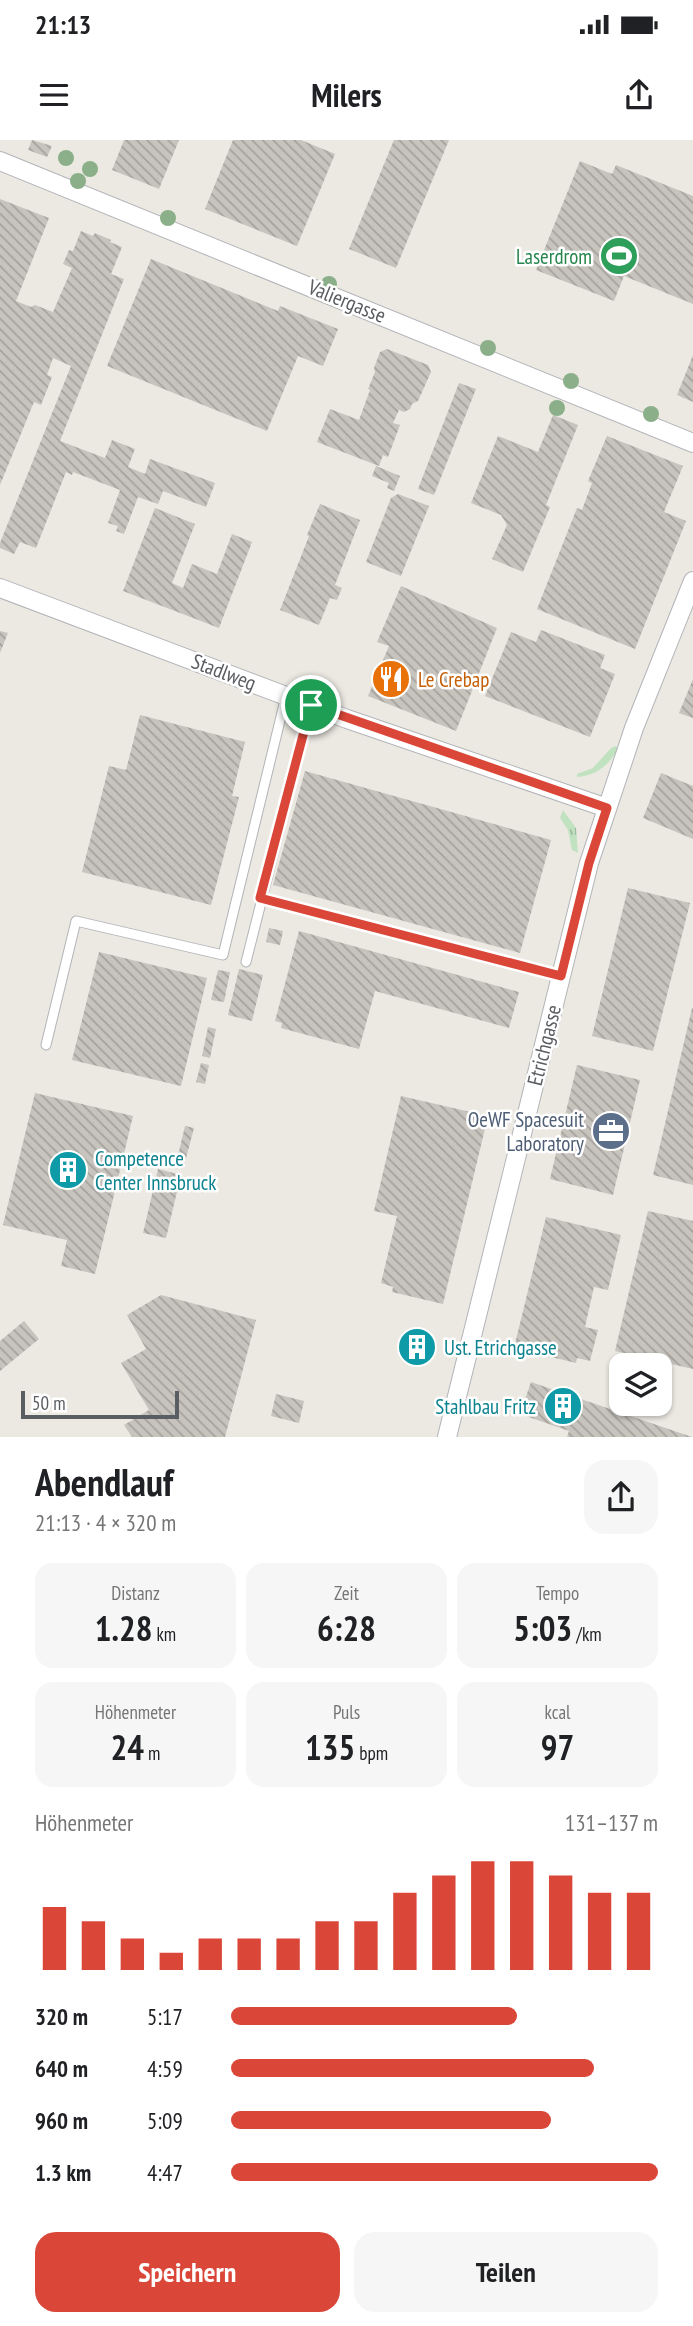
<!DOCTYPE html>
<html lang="de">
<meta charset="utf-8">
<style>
:root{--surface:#fff;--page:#f6f6f6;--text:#202124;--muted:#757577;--accent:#da4739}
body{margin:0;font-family:"PT Sans Narrow",sans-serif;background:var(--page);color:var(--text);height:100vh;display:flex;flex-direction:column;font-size:26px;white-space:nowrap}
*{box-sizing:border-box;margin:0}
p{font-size:23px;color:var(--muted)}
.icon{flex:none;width:38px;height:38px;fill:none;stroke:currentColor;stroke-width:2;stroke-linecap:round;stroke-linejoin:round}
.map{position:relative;height:1297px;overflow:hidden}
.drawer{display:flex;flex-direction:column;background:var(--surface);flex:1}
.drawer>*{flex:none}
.controls{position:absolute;left:609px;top:1213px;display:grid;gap:14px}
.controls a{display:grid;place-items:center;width:63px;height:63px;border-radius:14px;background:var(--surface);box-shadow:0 2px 5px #0004;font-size:35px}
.scale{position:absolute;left:21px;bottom:18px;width:158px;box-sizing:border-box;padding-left:7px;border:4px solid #5a5d61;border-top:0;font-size:19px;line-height:24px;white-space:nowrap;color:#5a5d61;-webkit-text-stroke:5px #fff;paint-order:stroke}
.pin{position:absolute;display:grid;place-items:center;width:60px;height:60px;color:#fff;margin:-30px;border:4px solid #fff;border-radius:50%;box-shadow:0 2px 7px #0007}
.round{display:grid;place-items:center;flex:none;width:74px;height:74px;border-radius:21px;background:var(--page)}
.headline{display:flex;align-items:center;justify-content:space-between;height:119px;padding:0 35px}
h1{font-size:38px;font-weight:700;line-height:52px}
.stats{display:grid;grid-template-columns:repeat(3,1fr);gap:10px;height:119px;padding:7px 35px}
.stats div{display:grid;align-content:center;border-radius:18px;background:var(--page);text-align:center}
.stats b{font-size:35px;font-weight:700}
.stats small{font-size:19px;font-weight:400}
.stats p{font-size:19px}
.chart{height:196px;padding:14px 35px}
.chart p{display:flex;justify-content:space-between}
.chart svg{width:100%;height:126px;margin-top:7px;stroke:var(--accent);stroke-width:6}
.primary-button{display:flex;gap:14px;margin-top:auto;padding:14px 35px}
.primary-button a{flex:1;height:80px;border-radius:21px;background:var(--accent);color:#fff;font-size:28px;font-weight:700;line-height:80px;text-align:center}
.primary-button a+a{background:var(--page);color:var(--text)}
ul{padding:0 35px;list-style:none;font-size:23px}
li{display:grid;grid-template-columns:112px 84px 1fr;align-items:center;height:52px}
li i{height:18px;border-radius:9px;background:var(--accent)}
.status{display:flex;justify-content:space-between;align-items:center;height:49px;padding:0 35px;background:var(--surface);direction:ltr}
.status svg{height:19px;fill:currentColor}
header{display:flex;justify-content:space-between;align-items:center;height:91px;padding:0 35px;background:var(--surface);font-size:32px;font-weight:700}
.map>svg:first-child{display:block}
.grass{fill:url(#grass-tufts)}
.building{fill:url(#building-back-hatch)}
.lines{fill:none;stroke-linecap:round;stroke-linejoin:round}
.service-casing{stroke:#b2b4b8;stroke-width:11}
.minor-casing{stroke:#b2b4b8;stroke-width:20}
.service{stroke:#fff;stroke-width:9}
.minor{stroke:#fff;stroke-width:18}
.tree{fill:#8baf88}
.route-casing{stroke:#fff;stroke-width:14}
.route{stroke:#da4739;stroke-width:9}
.labels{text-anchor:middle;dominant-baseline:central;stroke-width:5;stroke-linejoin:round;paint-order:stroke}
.leisure-label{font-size:21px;fill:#27864d;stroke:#fff;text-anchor:end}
.street-label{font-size:21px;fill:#5a5d61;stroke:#fff}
.food-label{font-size:21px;fill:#c56008;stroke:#fff;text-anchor:start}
.service-label{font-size:21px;fill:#4e5e75;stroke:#fff;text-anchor:end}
.culture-label{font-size:21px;fill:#0d838f;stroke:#fff;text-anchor:start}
</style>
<div class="status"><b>21:13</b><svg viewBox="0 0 49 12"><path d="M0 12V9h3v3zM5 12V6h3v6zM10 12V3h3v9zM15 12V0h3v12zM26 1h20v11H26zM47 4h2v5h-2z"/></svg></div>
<header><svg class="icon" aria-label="menu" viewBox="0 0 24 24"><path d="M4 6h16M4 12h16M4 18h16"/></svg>Milers<svg class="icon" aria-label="share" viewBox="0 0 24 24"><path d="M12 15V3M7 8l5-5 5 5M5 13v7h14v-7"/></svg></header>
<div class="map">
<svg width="693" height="1297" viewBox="0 0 693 1297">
<defs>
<pattern id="grass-tufts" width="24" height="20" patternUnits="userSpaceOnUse" patternTransform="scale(1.75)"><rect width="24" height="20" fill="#c0e2c0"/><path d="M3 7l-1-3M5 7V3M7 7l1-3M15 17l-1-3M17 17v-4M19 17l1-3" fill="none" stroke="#9fba9f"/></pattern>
<pattern id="building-back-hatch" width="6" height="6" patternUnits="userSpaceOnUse" patternTransform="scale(1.75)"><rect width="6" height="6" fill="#c7c4be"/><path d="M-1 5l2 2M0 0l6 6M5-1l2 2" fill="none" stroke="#a5a29e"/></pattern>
</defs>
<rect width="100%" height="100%" fill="#ece9e2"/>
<g class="grass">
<path d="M616,606L618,609C609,625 596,636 577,637V634L593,628L611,608Z"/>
<path d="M563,670L576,688L578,713L572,710L568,690L560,678Z"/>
</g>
<g class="building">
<path d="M32,0L52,6L47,17L28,10Z"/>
<path d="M124,0H179L159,49L112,30Z"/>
<path d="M233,0H301L335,14L297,106L205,69Z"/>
<path d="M394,0H449L396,128L349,109Z"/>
<path d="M580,21L612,34L616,25L693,56V164L624,136L614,161L536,130Z"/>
<path d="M0,59L49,78L16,161L31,167L35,165L53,172L72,128L63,124L69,110L73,111L81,91L93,96L95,93L111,100L110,102L122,107L111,134L124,139L60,301L105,318L112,300L135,309L128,327L145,334L150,319L215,343L206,367L163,351L158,364L138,357L124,394L116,391L118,386L108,383L120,350L73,332L72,335L66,332L36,408L20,402L14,414L0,408V403L71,226L53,218L47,235L52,237L41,265L34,262L0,345Z"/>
<path d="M151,119L278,171L280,166L338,189L323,226L298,216L267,291L107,226Z"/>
<path d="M387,209L428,225L431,232L418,261L412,264L410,269L404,272L399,270L393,283L400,285L388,317L383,315L379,326L317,302L330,269L359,280L370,250L368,249L375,232L374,228L380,212Z"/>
<path d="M693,215V262L677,255Z"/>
<path d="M459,243L476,249L434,355L418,349Z"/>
<path d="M553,275L578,285L546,365L550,367L523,432L492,419L507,385L501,375L471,363L498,296L538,312Z"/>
<path d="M607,296L683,326L664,372L686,381L635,509L537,469L577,368L582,370L592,343L588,341Z"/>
<path d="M376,326L400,336L394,351L387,348L389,343L372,336Z"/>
<path d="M398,354L429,366L401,436L366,422L391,358Z"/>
<path d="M320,364L360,380L335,445L342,448L337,460L330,458L319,485L280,470L309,396L307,395Z"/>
<path d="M155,368L195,384L172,443L183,448L192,424L217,434L232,394L252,402L219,488L123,451Z"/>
<path d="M401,446L497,488L456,591L368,556L389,506L377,502Z"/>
<path d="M541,490L605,515L600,528L615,534L590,597L485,556L511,492L536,502Z"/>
<path d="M0,491L8,493L0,513Z"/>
<path d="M693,539V578L679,573Z"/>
<path d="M140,575L245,602L232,656L239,657L211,765L82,732L109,626L126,630Z"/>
<path d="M305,631L551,700L520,813L273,745Z"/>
<path d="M661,633L693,646V699L643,678Z"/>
<path d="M628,748L690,763L653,911L592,896Z"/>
<path d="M269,788L283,791L280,805L266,802Z"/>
<path d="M299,791L519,852L509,888L375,851L359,909L281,888L282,883L275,881Z"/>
<path d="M99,812L207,838L181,946L72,920Z"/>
<path d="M239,829L263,835L252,881L228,875Z"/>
<path d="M218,830L230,832L224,862L211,860Z"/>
<path d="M692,868H693V1045L653,1035Z"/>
<path d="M208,887L216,889L210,918L202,916Z"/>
<path d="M201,923L209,925L205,944L196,942Z"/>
<path d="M577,925L640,940L613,1055L550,1039Z"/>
<path d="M35,953L133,976L95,1134L61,1126L67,1100L3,1085Z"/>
<path d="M401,956L488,976L443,1164L392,1152L393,1147L381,1143L397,1076L374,1071Z"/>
<path d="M185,986L194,988L184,1026L176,1024Z"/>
<path d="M158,1029L181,1035L166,1098L143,1093Z"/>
<path d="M648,1071L693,1081V1229L615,1211Z"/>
<path d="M546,1077L621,1095L608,1150L594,1147L589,1169L585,1187L598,1190L590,1221L577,1218L576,1223L514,1208Z"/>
<path d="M161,1155L256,1180L225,1297H132L124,1285L149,1270L121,1223L146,1209L127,1175Z"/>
<path d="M24,1181L39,1199L0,1231V1201Z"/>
<path d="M407,1200L430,1205L428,1215L405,1210Z"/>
<path d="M531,1242L692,1297H567L569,1291L520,1274Z"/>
<path d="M276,1254L304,1261L299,1283L271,1276Z"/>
</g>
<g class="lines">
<defs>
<g id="service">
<path d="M260,758L561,836"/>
<path d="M246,822L311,565"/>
<path d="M46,905L76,781L223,815L286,556"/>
</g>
<g id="minor">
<path d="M0,21L693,303"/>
<path d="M0,448L347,579L607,668"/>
<path d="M447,1297L589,723L634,588L693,441"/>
</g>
</defs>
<use href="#service" class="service-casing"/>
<use href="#minor" class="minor-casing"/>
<use href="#service" class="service"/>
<use href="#minor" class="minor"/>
</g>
<g class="tree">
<circle cx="66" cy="18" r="8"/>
<circle cx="90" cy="29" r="8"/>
<circle cx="78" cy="41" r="8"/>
<circle cx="168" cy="78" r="8"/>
<circle cx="329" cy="144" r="8"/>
<circle cx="488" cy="208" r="8"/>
<circle cx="571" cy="241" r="8"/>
<circle cx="557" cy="268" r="8"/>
<circle cx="651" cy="274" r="8"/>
</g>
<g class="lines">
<defs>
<path id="route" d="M311,565L607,668L589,723L561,836L260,758Z"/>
</defs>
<use href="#route" class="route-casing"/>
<use href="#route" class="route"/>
</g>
<defs>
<symbol id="stadium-disc" viewBox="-11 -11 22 22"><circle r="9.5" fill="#2e9e5b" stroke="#fff"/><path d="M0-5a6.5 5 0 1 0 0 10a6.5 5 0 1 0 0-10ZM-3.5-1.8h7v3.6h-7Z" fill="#fff"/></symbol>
<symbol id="restaurant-disc" viewBox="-11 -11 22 22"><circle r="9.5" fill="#e8710a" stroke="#fff"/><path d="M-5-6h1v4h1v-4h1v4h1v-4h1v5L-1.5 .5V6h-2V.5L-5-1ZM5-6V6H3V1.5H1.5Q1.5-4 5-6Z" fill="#fff"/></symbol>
<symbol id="office-disc" viewBox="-11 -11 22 22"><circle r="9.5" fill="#5c6f8a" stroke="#fff"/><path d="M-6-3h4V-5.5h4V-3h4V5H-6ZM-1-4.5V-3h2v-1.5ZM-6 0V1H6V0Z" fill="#fff"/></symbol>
<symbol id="building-disc" viewBox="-11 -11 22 22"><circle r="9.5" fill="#0f9aa8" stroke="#fff"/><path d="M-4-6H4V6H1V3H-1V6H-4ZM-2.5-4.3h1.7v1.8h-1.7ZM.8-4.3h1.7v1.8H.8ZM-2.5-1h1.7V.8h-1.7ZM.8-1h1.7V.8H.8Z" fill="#fff"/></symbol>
</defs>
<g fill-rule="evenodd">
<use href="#stadium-disc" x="597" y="94" width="44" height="44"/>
<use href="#restaurant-disc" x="369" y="517" width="44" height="44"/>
<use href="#office-disc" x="589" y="969" width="44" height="44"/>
<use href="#building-disc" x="46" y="1008" width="44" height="44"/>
<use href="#building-disc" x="395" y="1185" width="44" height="44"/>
<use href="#building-disc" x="541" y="1244" width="44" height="44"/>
</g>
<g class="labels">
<g class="leisure-label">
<text x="592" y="116">Laserdrom</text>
</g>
<g class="street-label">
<text transform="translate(347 161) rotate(22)">Valiergasse</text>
<text transform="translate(224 532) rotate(21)">Stadlweg</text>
<text transform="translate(544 905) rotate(-76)">Etrichgasse</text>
</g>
<g class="food-label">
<text x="418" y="539">Le Crebap</text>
</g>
<g class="service-label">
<text x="584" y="979">OeWF Spacesuit<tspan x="584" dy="24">Laboratory</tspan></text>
</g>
<g class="culture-label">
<text x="95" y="1018">Competence<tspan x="95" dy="24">Center Innsbruck</tspan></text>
<text x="444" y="1207">Ust. Etrichgasse</text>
<text x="536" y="1266" text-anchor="end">Stahlbau Fritz</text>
</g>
</g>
</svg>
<div class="controls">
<a><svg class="icon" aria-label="layers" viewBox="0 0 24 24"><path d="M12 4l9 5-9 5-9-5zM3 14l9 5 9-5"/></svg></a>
</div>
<div class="scale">50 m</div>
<div class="pin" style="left:311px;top:565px;background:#1e9e55"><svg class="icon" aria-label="arrive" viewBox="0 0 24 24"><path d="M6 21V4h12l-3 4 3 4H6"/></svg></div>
</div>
<section class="drawer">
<div class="headline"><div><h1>Abendlauf</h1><p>21:13 · 4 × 320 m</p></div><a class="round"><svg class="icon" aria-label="share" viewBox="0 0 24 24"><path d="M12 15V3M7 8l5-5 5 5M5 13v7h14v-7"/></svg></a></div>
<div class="stats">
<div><p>Distanz</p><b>1.28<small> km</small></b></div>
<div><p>Zeit</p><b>6:28</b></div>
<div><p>Tempo</p><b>5:03<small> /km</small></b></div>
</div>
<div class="stats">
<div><p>Höhenmeter</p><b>24<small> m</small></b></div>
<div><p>Puls</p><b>135<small> bpm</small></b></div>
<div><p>kcal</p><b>97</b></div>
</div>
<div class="chart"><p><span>Höhenmeter</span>131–137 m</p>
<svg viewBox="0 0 160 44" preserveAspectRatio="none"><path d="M5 44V22M15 44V27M25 44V33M35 44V38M45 44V33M55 44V33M65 44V33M75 44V27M85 44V27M95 44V17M105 44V11M115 44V6M125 44V6M135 44V11M145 44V17M155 44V17"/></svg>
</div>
<ul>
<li><b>320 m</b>5:17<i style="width:67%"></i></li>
<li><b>640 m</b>4:59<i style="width:85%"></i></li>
<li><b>960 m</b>5:09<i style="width:75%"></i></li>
<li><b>1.3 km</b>4:47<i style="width:100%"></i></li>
</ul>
<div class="primary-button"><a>Speichern</a><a>Teilen</a></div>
</section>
